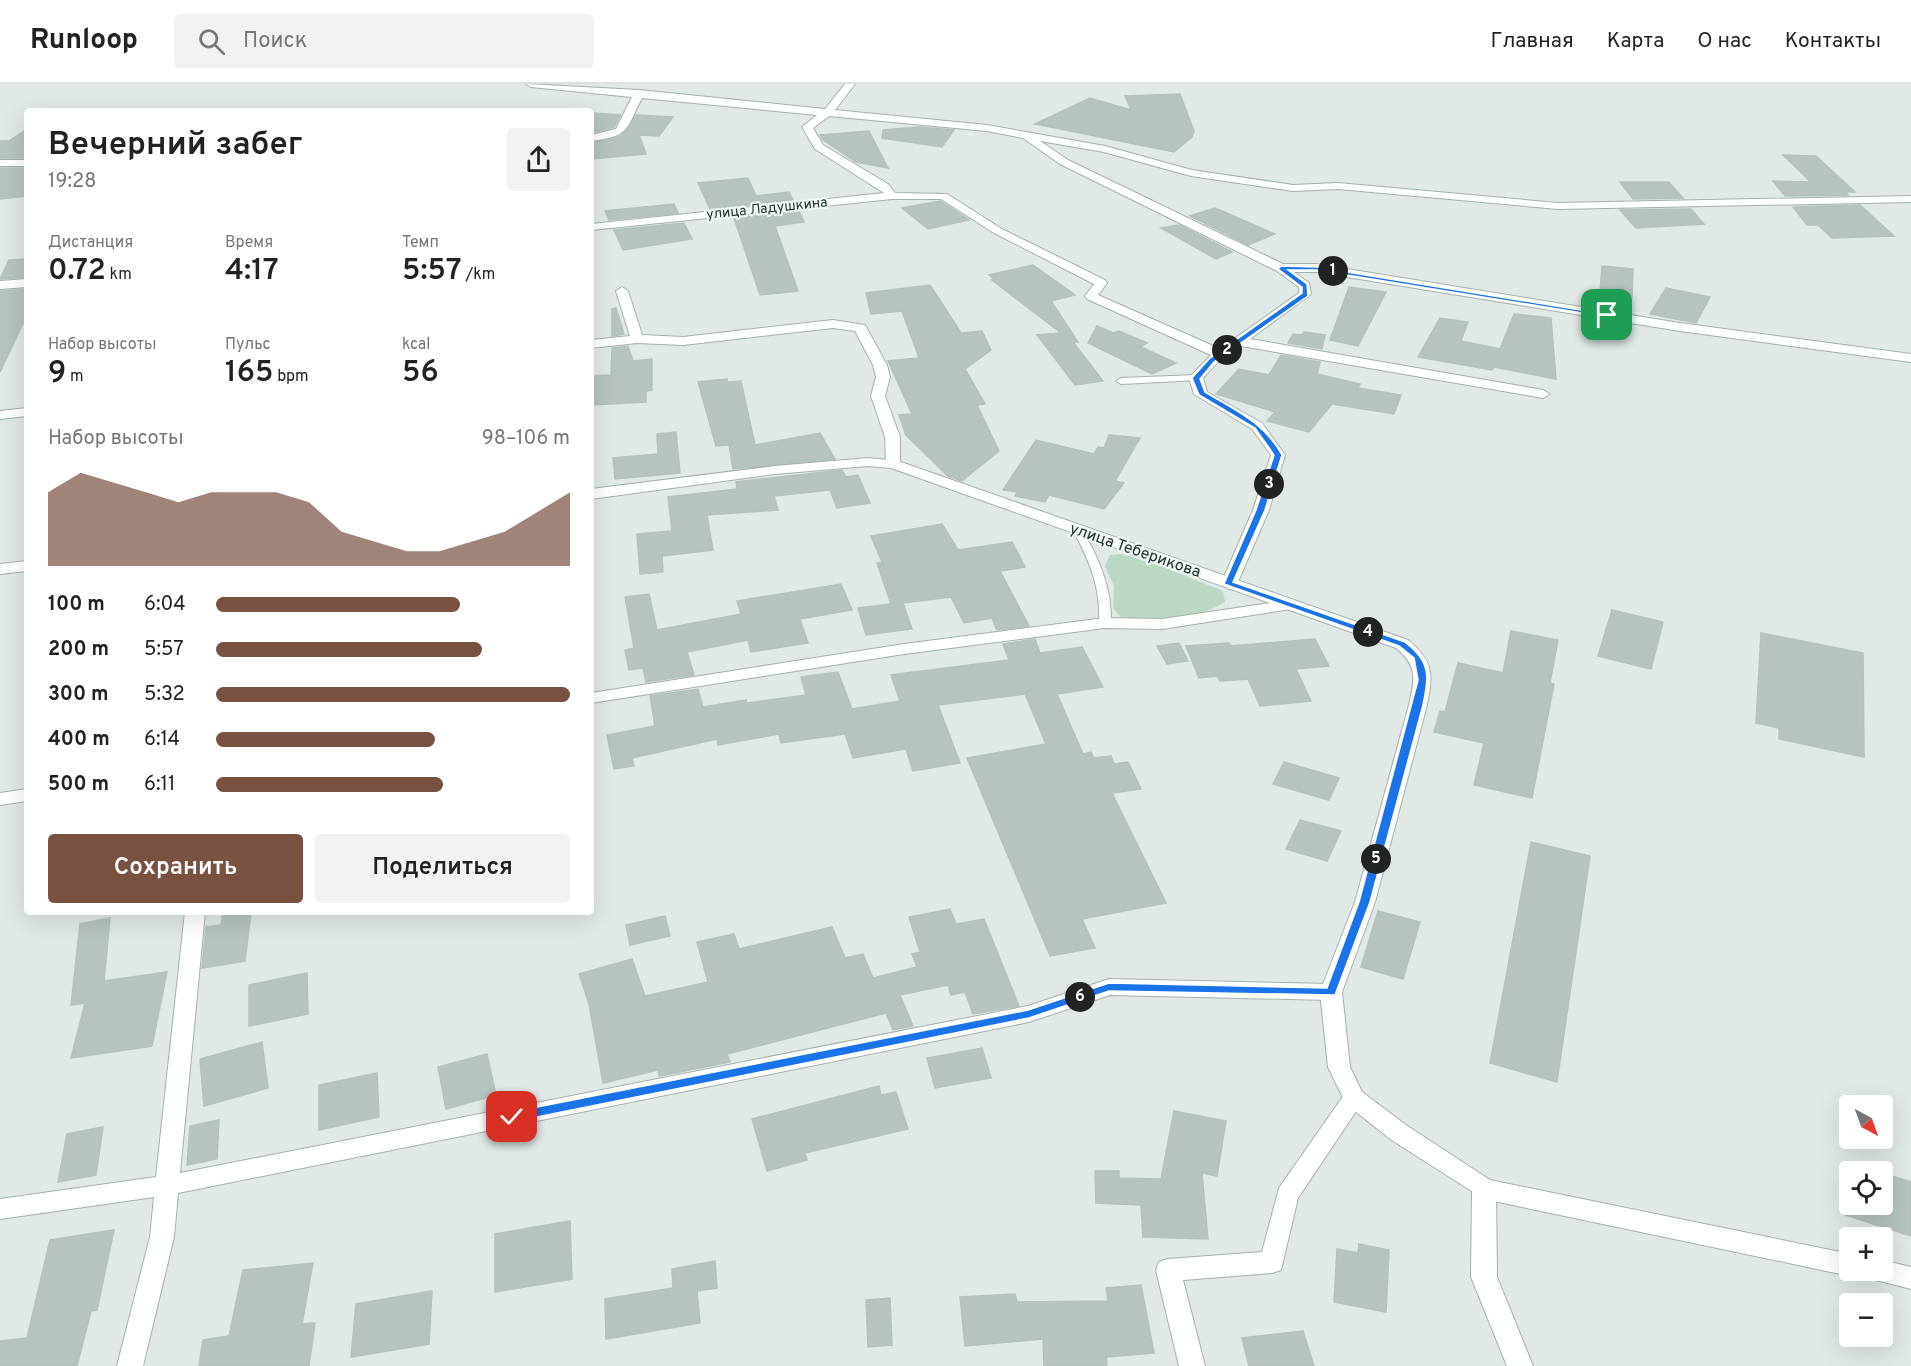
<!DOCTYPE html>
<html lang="ru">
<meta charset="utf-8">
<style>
:root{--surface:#fff;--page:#f2f2f2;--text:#222;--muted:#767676;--line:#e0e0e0;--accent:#785141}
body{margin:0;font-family:Overpass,sans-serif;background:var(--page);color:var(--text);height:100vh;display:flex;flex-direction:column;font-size:22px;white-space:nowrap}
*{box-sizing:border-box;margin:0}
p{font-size:20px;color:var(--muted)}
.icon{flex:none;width:33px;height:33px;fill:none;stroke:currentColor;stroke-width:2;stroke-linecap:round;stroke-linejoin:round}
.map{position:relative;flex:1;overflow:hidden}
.drawer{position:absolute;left:24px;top:24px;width:570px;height:807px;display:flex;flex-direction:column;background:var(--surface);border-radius:6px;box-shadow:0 6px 24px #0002}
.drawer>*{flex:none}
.needle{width:39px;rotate:139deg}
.buttons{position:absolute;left:1839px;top:1011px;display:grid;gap:12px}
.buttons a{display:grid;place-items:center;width:54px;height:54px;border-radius:6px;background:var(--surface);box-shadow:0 6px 24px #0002;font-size:30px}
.pin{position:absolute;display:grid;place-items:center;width:51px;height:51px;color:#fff;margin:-26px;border-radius:12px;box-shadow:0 3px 9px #0006}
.km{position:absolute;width:30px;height:30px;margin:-15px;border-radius:50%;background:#222;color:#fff;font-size:16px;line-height:30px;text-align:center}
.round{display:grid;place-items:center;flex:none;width:63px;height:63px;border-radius:6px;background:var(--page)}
.summary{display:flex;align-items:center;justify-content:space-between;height:102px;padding:0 24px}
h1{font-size:33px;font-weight:600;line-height:45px}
.figures{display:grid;grid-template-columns:repeat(3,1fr);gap:9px;height:102px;padding:6px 24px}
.figures div{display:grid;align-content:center}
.figures b{font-size:30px;font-weight:600}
.figures small{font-size:16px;font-weight:400}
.figures p{font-size:16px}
.chart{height:168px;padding:12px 24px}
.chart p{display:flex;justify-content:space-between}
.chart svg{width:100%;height:108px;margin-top:6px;fill:var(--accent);opacity:.7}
.button{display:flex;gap:12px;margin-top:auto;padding:12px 24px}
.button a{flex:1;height:69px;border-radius:6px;background:var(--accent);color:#fff;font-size:24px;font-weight:600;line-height:69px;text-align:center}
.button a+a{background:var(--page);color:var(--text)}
ul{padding:0 24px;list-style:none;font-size:20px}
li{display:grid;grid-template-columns:96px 72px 1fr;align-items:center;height:45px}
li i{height:15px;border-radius:8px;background:var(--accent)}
header{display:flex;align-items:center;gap:36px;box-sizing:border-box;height:84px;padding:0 30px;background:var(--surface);border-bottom:2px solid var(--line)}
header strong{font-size:28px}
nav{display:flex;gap:33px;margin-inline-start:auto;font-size:21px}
.search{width:420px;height:54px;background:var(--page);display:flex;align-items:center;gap:15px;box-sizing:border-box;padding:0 21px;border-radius:6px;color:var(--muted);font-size:22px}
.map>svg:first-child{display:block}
.green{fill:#bbd8c4}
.building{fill:#b6c3be;stroke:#b3c2bc;stroke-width:1.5}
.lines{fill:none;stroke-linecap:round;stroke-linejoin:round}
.service-casing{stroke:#a4b0ac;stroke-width:2}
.minor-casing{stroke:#a4b0ac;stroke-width:2}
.tertiary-casing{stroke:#a4b0ac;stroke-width:2}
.service{fill:#fff;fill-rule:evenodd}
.minor{fill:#fff;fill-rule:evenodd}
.tertiary{fill:#fff;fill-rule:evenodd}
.route{fill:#1a73e8;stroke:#fff;stroke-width:1.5}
.labels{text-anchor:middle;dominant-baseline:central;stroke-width:4.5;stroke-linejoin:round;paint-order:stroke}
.far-street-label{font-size:14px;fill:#233733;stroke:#f0f6f3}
.street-label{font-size:16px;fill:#233733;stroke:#f0f6f3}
</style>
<header>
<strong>Runloop</strong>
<div class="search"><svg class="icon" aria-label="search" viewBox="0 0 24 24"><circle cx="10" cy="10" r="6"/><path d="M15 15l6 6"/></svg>Поиск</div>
<nav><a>Главная</a><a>Карта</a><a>О нас</a><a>Контакты</a></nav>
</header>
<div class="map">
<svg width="1911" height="1282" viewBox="0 0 1911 1282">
<rect width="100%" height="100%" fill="#e0e9e5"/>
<path class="green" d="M1121,470L1161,482L1223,507L1225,518C1194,537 1158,539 1122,535L1113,524L1114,502L1105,482L1110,471Z"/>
<g class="building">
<path d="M1180,10L1194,47L1192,53L1174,68L1035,40L1090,14L1131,26L1125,12Z"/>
<path d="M591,29L621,31L614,43L591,49Z"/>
<path d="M636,31L673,33L659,52L639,51L646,70L591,75V59L621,52Z"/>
<path d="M918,43L954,46L942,63L882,54L883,46Z"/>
<path d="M27,45V74H0V57H9Z"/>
<path d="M869,47L888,84L856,78L823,56L820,51Z"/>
<path d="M1783,71L1816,72L1855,108H1845L1848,111L1785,112L1773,97L1811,98Z"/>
<path d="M0,84H27V112L0,115Z"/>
<path d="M748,94L756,112L789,108L793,116L710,125L698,99Z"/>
<path d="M1620,98H1669L1683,114L1633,115Z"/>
<path d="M940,117L969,136L928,145L902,124Z"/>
<path d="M674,120L678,129L609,136L605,127Z"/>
<path d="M1860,121L1894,152L1832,154L1818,141H1807L1793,123Z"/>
<path d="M1215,124L1275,150L1248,161L1190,132Z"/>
<path d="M1691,125L1704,140L1636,144L1620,126Z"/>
<path d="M799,127L804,138L775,142L798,207L760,211L734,134Z"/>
<path d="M684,139L692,155L623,166L614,146Z"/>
<path d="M1179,141L1232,168L1216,175L1161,144Z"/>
<path d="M27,175V193L0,195L9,176Z"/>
<path d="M1033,181L1075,211L1051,217L1078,258H1073L1103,297L1075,301L1037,251L1061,249L992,196H995L989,191Z"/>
<path d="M1602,182L1633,185L1632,213L1600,209Z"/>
<path d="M930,201L961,249L982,247L991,266L965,285L985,320L977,321L999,367L962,397L948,392L906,351L899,331L912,330L888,277L919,274L902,227L871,230L866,209Z"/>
<path d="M1349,203L1386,208L1358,262L1330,256Z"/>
<path d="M1666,204L1710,213L1696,239L1650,230Z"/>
<path d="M27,205V231L0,288V207Z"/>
<path d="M616,224L624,250L612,252V225Z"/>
<path d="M1514,230L1551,234L1556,295L1494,283L1492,286L1418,273L1440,234L1468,238L1461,257L1500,265Z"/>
<path d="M1097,242L1113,249L1119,247L1147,259L1141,263L1176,279L1152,290L1088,259Z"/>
<path d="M1304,248L1325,251L1322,265L1288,259L1293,250L1302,251Z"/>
<path d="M628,262L633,277L652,275V306L646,307V318L591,321V292L611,291L612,264Z"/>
<path d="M1281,271L1320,278L1317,290L1360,300L1358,304L1401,311L1394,330L1332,320L1309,348L1267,337L1275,328L1216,310L1239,285L1269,291Z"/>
<path d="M727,295L728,298L741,297L755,361L820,349L835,375L733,385L729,361L716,362L698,298Z"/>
<path d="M676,348L680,389L615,395L613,374L658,370L657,350Z"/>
<path d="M1109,351L1140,354L1115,397L1124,399L1104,425L1049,411L1045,418L1015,412L1018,408L1003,406L1036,356L1094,370L1098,363L1104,364Z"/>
<path d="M842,386L846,393L858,391L870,419L837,424L830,406L774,412L778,426L707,431L713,466L662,472L663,488L640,490L637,450L672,447L668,413L737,405L736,398Z"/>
<path d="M942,440L958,466L1012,458L1025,483L1000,487L1029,542L997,546L992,534L964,539L951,513L903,519L912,545L866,551L858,524L891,520L877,479L882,478L871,452Z"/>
<path d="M841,500L852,526L800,535L808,559L751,568L748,556L687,568L694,591L646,598L643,584L629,586L625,566L634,564L625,513L649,510L657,546L741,530L737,517Z"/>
<path d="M1612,526L1663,538L1651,585L1598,572Z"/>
<path d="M1511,547L1558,556L1550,599L1554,600L1532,714L1474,701L1484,659L1434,648L1440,627L1445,628L1458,579L1503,589Z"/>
<path d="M1761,549L1863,569L1864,673L1779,655V644L1756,639Z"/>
<path d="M1035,555L1040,569L1082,563L1103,603L1057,610L1083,670L1091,668L1094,674L1111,672L1114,680L1128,678L1141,705L1112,709L1166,819L1082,835L1095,864L1050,872L967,674L1046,660L1025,610L938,621L960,679L913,687L906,665L853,674L845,650L781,659L779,650L718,661L717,655L632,674L634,682L614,685L607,651L655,642L650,612L698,605L703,623L746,616L747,619L806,611L801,593L838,588L852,625L900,617L891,591L1009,576L1003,560Z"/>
<path d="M1315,555L1329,582L1296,585L1311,617L1260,622L1248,595L1220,597L1217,592L1199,594L1186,562L1229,559L1231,562Z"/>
<path d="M1179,559L1188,577L1167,580L1157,562Z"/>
<path d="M1284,678L1339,694L1329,716L1273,700Z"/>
<path d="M1300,736L1341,747L1327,777L1286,765Z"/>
<path d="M1531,758L1590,772L1557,998L1490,979Z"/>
<path d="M950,825L956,840L984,835L1019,922L973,930L965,908L951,911L948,901L900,911L913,942L893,946L886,929L727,970L730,978L659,992L658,986L603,999L589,920L579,890L632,875L645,912L708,898L697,858L734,850L739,865L832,843L845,874L863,870L873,894L917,883L912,870L920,868L909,833Z"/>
<path d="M1378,827L1420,838L1403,895L1361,883Z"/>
<path d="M223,828H251L245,877L202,884L206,843L221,841Z"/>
<path d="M665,832L670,852L630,861L626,841Z"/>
<path d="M110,834L104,897L167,888L152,962L71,974L85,919L71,921L80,840Z"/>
<path d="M307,889L308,930L249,942V901Z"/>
<path d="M262,958L268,1004L204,1022L200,975Z"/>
<path d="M982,964L991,994L935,1004L927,974Z"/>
<path d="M487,970L496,1011L446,1025L438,983Z"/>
<path d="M377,989L379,1033L319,1046V1001Z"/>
<path d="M879,1002L881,1011L896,1008L908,1045L805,1069L807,1076L767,1087L752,1035Z"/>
<path d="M1174,1027L1226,1037L1217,1092L1202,1089L1208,1155L1143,1153L1141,1121L1096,1119L1095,1087H1119V1094L1161,1095Z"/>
<path d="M219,1036L217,1075L187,1081L190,1042Z"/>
<path d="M103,1043L96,1091L58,1098L67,1050Z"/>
<path d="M1849,1079L1876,1088H1850V1120H1882V1089L1911,1098V1152L1845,1131Z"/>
<path d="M570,1137L572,1195L495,1208V1150Z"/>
<path d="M114,1146L97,1226L91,1227L77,1282H0V1257L27,1254L50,1156Z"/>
<path d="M1359,1160L1389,1166L1386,1228L1334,1218L1337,1165L1358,1169Z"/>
<path d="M715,1177L717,1204L697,1207L700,1239L606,1255L605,1215L673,1204L672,1185Z"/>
<path d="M313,1179L302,1240L315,1239L309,1282H199L203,1256L229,1252L243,1186Z"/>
<path d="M1141,1201L1154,1269L1106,1273L1107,1282H1044L1043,1255L965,1262L960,1213L1015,1210L1017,1218L1108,1217L1106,1204Z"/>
<path d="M432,1207L429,1260L351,1273L356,1220Z"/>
<path d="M890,1214L892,1261L868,1263L866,1216Z"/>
<path d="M1303,1247L1314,1282H1249L1242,1254Z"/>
</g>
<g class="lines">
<defs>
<g id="service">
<path d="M1196,291L1199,292V296L1121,300L1116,297L1121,294Z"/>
<path d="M1079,445L1084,448C1100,478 1112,505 1111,539L1109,541H1101L1099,539C1101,505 1090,478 1074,448Z"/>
</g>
<g id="minor">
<path d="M526,0L639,6L825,25L845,0H855L835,26L987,41L1105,62L1192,86L1293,101L1338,99L1558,119L1911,112V118L1558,125L1338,105L1293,107L1191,92L1104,68L1040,57L1068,76L1283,180H1316L1680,239L1911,270V278L1680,247L1316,188H1294L1309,199L1311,210L1250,255L1543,306L1550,310L1543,314L1241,262L1216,280L1203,294L1207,308L1262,339L1285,371L1269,426L1237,500L1229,505L1221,500L1253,426L1271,371L1252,345L1194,310L1189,294L1211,271L1087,215L1085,212L1094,200L994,149L941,115H892L591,146V140L884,109L815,65L802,43L817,31L642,14C625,47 630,52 591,57V51L616,45L632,13L531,3ZM829,32L987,47L1023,54L1060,80L1277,187L1299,203V209L1220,265L1098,211L1107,199L1105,196L1002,145L947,110L895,109L888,100L823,61L813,44Z"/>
<rect x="0" y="76" width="27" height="6"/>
<path d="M27,195V203L0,205V197Z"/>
<path d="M622,203L628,207L642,251L683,253L833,236L865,241L887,281L890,293L885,312L900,353V380L893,384L886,380L885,353L871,312L876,293L873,281L855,247L833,244L683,261L637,259L591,264V256L630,252L616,207Z"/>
<path d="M27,324V332L0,335V327Z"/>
<path d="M1291,516L1297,518L1299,521L1297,524L1162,545L1105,544L904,570L591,619V609L904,560L1105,534L1162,535Z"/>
<path d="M27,705V717L0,721V709Z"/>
<path d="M185,828H205L180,1089L1028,922L1109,895L1331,900L1339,902L1342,908L1339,914L1331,916L1110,911L1029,938L178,1109L174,1153L143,1282H117L150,1153L154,1113L0,1135V1115L156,1093Z"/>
<path d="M1354,1005L1362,1008L1365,1014L1298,1114L1281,1186L1272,1189L1183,1196L1205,1282H1179L1156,1186L1159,1178L1168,1175L1262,1168L1279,1104L1346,1008Z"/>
<path d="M1484,1095L1492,1098L1496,1105L1497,1193L1533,1282H1507L1471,1193L1472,1105L1476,1098Z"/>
</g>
<g id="tertiary">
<path d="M868,374L898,377L1408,556C1434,577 1433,590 1427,621L1375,818L1342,908L1350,983L1362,1008L1406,1041L1490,1096L1850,1170V1186H1860L1859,1189L1850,1192L1484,1115L1390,1055L1346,1020L1328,983L1320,908L1355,818L1409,621C1415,595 1418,582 1396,564L891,384L868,382L775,390L591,415V405L775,382Z"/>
<path d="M27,477V487L0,490V480Z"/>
<path d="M1882,1176L1911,1183V1205L1868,1194L1865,1186H1882Z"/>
</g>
</defs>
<use href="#service" class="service-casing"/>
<use href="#minor" class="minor-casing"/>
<use href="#tertiary" class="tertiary-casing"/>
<use href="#service" class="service"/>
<use href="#minor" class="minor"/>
<use href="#tertiary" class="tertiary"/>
</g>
<path class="route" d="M1281,182L1316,183L1611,231L1607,233L1316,186H1288L1307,200L1308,212L1214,278L1200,295L1205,308C1235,326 1265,339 1282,371L1265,426L1233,498L1405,558C1431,578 1429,591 1423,621L1370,818L1335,911L1109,907L1029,934L512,1038L508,1036V1029L512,1028L1028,926L1109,899L1327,904L1359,818L1418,596L1414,574L1399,562L1224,500L1256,426L1274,371L1255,344L1199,311L1192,294L1209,275L1302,209V203L1278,185Z"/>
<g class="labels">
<g class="far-street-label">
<text transform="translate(767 125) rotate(-6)">улица Ладушкина</text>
</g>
<g class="street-label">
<text transform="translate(1135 467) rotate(19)">улица Теберикова</text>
</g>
</g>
</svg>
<div class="buttons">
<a><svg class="needle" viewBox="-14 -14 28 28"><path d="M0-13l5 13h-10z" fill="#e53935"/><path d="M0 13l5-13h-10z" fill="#767676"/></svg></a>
<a><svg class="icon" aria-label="locate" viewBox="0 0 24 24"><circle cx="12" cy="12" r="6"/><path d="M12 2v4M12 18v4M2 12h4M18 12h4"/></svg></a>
<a>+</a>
<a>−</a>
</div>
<div class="pin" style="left:1607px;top:231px;background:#1e9e55"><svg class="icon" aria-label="arrive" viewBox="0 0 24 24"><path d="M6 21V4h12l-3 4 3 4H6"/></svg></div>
<div class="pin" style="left:512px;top:1033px;background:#d93025"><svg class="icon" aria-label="check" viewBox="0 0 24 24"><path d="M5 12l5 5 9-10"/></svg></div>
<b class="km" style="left:1333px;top:187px">1</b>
<b class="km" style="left:1227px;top:266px">2</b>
<b class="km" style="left:1269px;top:400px">3</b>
<b class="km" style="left:1368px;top:548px">4</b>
<b class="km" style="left:1376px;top:775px">5</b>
<b class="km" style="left:1080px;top:913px">6</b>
<section class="drawer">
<div class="summary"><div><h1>Вечерний забег</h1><p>19:28</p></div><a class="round"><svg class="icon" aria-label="share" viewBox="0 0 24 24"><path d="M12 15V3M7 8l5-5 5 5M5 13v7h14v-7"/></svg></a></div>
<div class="figures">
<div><p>Дистанция</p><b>0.72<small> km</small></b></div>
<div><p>Время</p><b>4:17</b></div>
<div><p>Темп</p><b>5:57<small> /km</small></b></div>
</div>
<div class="figures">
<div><p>Набор высоты</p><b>9<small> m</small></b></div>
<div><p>Пульс</p><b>165<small> bpm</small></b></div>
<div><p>kcal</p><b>56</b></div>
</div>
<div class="chart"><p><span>Набор высоты</span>98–106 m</p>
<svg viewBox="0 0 160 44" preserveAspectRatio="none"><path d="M0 44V14L10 6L20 10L30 14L40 18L50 14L60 14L70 14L80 18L90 30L100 34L110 38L120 38L130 34L140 30L150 22L160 14V44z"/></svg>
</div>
<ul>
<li><b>100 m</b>6:04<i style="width:69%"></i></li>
<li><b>200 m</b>5:57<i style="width:75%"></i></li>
<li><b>300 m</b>5:32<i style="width:100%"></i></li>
<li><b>400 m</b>6:14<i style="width:62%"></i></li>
<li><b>500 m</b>6:11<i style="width:64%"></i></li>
</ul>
<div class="button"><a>Сохранить</a><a>Поделиться</a></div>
</section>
</div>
